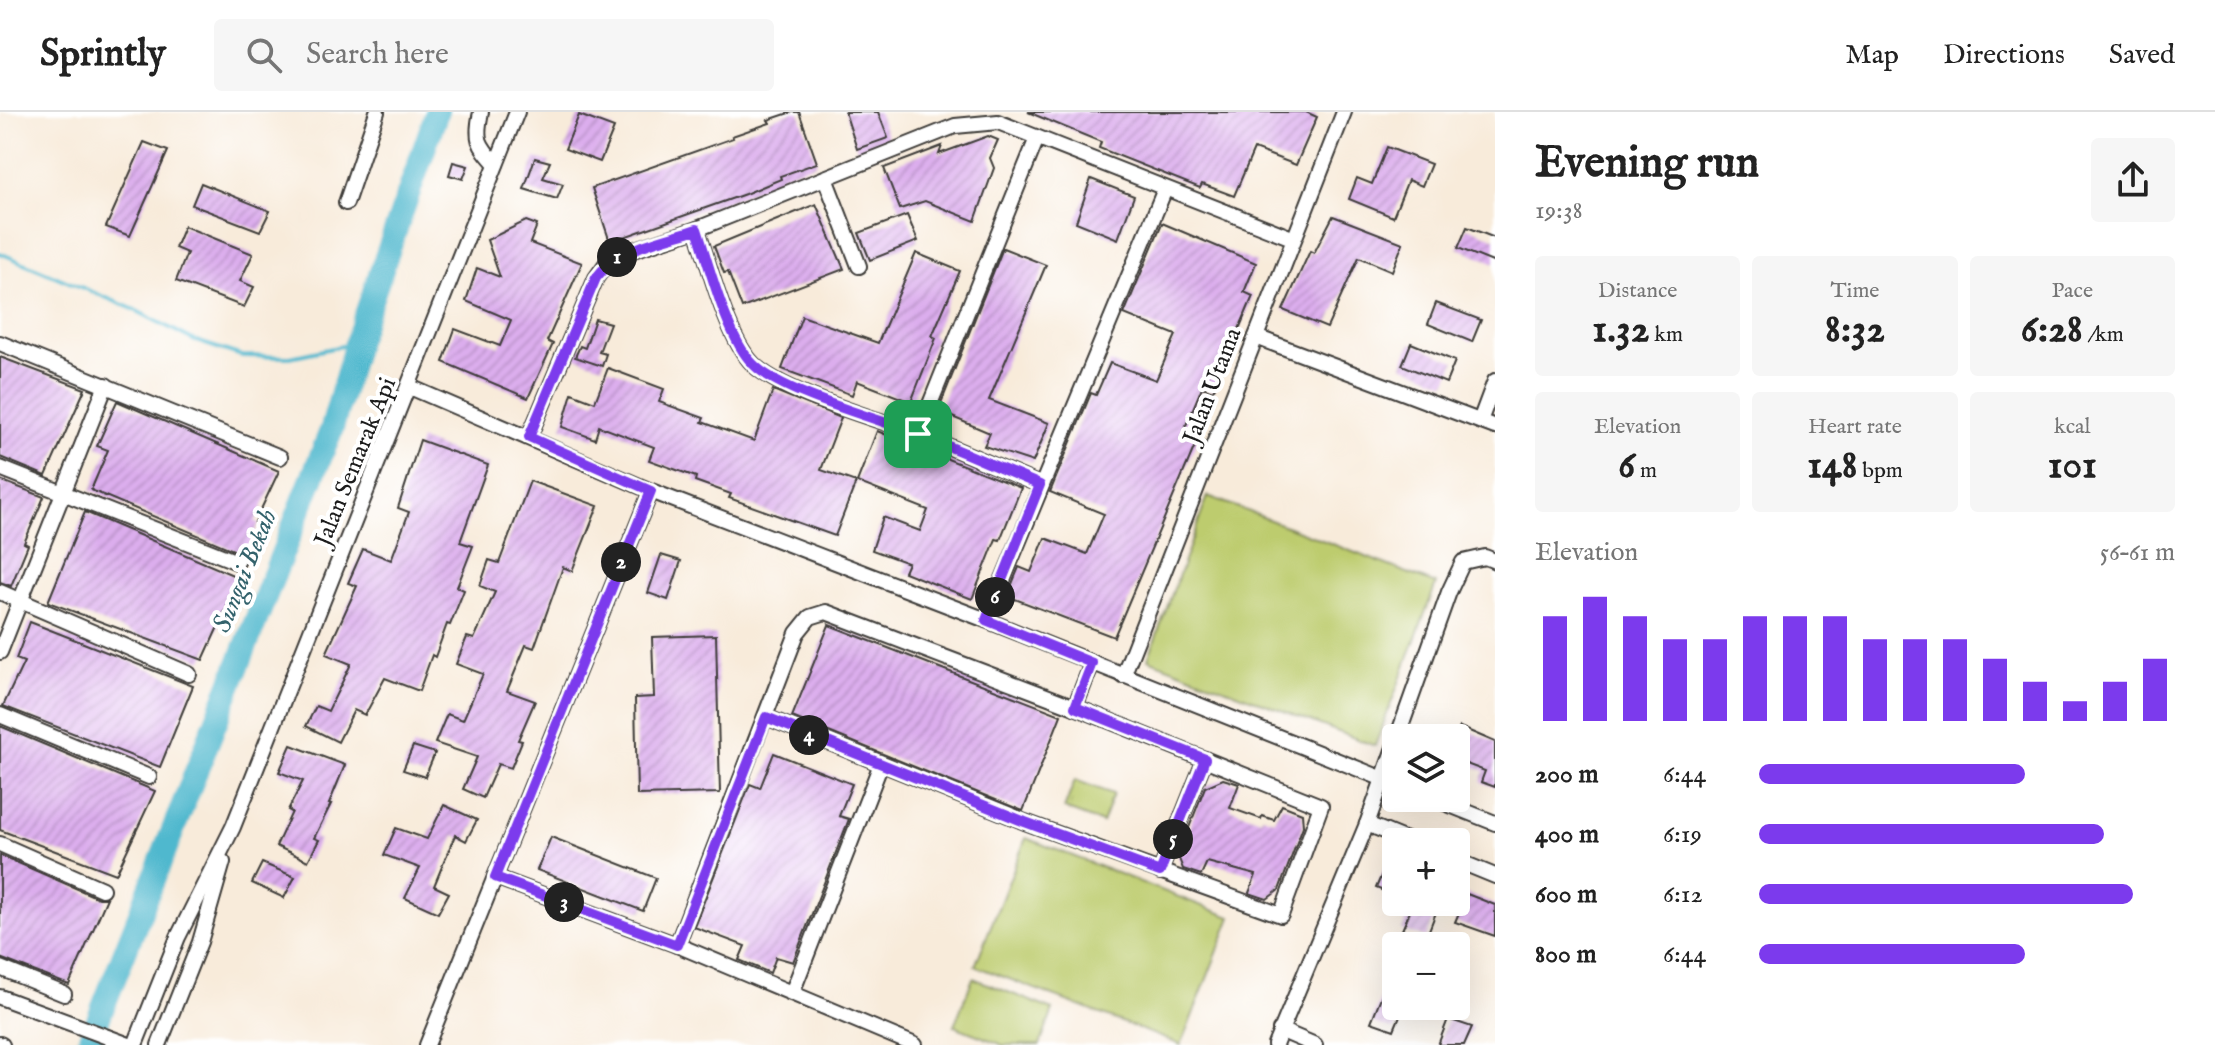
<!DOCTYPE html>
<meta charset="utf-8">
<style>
:root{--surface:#fff;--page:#f6f6f6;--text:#222;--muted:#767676;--line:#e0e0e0;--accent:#7c3aed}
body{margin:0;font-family:"IM FELL English",serif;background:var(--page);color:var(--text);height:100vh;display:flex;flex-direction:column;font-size:30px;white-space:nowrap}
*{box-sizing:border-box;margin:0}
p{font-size:26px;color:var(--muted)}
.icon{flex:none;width:44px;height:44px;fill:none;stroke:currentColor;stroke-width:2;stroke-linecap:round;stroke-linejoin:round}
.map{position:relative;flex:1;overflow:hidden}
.drawer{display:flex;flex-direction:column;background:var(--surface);width:720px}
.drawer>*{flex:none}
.tools{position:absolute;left:1382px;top:612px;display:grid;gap:16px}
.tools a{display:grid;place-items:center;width:88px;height:88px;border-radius:8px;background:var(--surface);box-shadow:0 8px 32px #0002;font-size:40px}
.pin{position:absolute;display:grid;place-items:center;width:68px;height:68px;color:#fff;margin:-34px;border-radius:16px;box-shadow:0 4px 12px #0006}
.km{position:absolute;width:40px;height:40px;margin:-20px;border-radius:50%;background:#222;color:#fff;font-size:22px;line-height:40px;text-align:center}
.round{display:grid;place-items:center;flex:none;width:84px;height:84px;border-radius:8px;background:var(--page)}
.head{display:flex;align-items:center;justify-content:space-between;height:136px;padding:0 40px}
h1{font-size:44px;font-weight:800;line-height:60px}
.stats{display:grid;grid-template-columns:repeat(3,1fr);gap:12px;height:136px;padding:8px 40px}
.stats div{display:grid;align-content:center;border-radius:8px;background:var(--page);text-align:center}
.stats b{font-size:40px;font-weight:800}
.stats small{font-size:22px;font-weight:400}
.stats p{font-size:22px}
.chart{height:224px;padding:16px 40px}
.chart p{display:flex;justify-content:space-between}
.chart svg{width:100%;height:144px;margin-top:8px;stroke:var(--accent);stroke-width:6}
ul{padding:0 40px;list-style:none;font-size:26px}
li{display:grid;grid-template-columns:128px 96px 1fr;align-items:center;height:60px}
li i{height:20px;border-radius:10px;background:var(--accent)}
header{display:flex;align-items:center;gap:48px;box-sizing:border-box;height:112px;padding:0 40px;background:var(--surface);border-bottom:2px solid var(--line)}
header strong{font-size:38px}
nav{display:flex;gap:44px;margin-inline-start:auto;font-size:28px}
.search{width:560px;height:72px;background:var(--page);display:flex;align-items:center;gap:20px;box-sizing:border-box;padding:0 28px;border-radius:8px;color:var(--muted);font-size:30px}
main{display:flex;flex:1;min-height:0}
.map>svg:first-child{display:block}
.green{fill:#bdcc6e;stroke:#6c7445;stroke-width:2}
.park{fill:url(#park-tufts);stroke:#6c7445;stroke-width:2}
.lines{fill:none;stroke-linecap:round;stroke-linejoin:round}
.stream{stroke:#50b8ce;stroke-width:4}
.river{stroke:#50b8ce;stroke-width:24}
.building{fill:url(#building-hatch)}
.minor-casing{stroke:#3d3b38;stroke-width:18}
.minor{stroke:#fff;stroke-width:14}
.route-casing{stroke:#fff;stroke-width:16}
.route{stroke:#7c3aed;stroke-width:10}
.labels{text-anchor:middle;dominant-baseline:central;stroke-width:8;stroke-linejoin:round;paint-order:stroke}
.street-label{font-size:24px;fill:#1c1c1c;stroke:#fff}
.water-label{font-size:26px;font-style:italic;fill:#33626c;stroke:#fff}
</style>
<header>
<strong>Sprintly</strong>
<div class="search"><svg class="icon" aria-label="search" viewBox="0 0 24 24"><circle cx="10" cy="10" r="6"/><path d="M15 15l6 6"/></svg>Search here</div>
<nav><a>Map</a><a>Directions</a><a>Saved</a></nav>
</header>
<main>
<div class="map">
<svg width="1495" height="933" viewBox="0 0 1495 933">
<defs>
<pattern id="park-tufts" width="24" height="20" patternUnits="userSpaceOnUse" patternTransform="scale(2)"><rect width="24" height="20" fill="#bdcc6e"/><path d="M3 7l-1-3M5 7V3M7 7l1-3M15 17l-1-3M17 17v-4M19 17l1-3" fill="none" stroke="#a2af5f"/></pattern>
<pattern id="building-hatch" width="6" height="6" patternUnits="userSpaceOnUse" patternTransform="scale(2)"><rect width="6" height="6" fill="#dcaded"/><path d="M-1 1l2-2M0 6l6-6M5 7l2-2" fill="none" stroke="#bc94cb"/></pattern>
</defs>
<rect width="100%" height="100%" fill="#fff"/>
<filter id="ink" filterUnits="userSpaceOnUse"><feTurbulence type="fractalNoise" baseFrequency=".0125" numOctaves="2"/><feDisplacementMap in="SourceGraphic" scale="16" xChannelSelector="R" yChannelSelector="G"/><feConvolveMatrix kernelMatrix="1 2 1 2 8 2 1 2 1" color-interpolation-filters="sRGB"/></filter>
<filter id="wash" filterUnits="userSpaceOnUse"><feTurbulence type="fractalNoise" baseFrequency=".006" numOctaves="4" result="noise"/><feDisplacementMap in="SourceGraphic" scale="32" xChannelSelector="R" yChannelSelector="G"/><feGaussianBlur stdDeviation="1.8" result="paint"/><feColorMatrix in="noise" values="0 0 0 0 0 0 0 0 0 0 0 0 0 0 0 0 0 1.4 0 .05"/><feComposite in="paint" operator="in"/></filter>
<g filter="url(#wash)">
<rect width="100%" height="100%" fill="#f8ebda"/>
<g class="green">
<path d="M1208,384L1436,472L1375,634L1148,547Z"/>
<path d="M1026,726L1231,805L1181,933L975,854Z"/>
<path d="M973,866L1053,898L1040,933H1003L954,914Z"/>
</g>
<path class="park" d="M1075,668L1113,682L1102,711L1064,697Z"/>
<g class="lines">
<path class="stream" d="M0,141L133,197L193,228L242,244L290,245L356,231"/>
<path class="river" d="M88,933L332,316L356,231L437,0"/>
</g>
<g id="blocks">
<g class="building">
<path d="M792,0H799L817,51L780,64L781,67L745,82L610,130L592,76L733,26L732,24L770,11L768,8Z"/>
<path d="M845,0H878L888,26L857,37Z"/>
<path d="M1028,0H1306L1317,5L1296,53L1254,37L1234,84L1202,72L1200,76L1099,36L1101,30Z"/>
<path d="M579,3L614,16L600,50L565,37Z"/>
<path d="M988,24L998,28L990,46L994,56L975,109L925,89L900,97L884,56L942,34L939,42Z"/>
<path d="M144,30L168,39L130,124L106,115Z"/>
<path d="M1387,35L1431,52L1422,74L1408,68L1393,105L1349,87L1357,66L1372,72Z"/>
<path d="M535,46L550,50L543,66L563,72L557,87L524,77Z"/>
<path d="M453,50L468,54L463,67L449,63Z"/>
<path d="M1091,67L1134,84L1118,127L1076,110Z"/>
<path d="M201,71L270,99L260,119L192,93Z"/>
<path d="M816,92L844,157L742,196L728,160L724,161L714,134Z"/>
<path d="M907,103L918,129L870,148L859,121Z"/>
<path d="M1333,104L1403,131L1392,159L1359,145L1327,216L1283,198L1310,139L1314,141Z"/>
<path d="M526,109L537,113L530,131L582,151L547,229L553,232L528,286L443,250L455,217L500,234L511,208L466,189L477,156L500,165L487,128Z"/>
<path d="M1162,111L1256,151L1244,180L1253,184L1213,279L1202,275L1184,318L1199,324L1114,525L1007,484L1019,455L1031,460L1045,426L1087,442L1104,402L1050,380L1091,281L1096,283L1110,251L1156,268L1176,223L1124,202Z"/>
<path d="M184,114L253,142L240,169L254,175L244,195L176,169L187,141L175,136Z"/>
<path d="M1467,115L1495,126V151L1458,136Z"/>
<path d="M1003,136L1046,153L989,288L1049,311L1033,350L984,334L990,321L938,299Z"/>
<path d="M916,141L960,159L932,224L936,226L911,290L857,269L852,283L782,257L802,204L878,231Z"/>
<path d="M1436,191L1481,208L1472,230L1428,212Z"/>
<path d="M595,207L610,211L599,240L606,242L602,254L575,245L580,234L585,236Z"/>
<path d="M1411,231L1455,249L1446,271L1402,253Z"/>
<path d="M0,245L85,277L46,364L0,345Z"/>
<path d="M608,256L664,277L659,290L704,306L702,310L754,329L773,278L841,306L821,358L856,370L835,424L729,386L731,382L695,369L696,365L649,348L654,335L599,314L595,327L562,315L572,281L595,290Z"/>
<path d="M117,289L279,359L255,410L259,411L245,443L91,378L108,338L97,334Z"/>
<path d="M877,319L1021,376L1000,428L996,427L972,487L904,460L908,451L872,438L883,405L920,419L928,398L857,370Z"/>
<path d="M420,328L488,353L460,430L473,434L457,475L464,478L450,513L447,512L435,545L432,543L419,579L385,566L365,603L354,598L338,630L306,614L316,594L328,599L351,552L326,542L357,474L348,471L363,437L391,448L409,400L398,396Z"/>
<path d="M0,368L44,385L24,431L28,433L11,474L0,470Z"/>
<path d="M530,369L598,394L572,459L563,455L534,536L526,533L507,579L535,589L518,628L522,629L511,656L498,652L483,686L463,677L477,645L435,631L447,602L463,608L483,562L456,552L467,525L474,527L495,480L480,474L489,448L499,451Z"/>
<path d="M85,400L240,466L203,548L48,490Z"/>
<path d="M661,443L681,449L668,488L648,481Z"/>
<path d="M30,510L193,574L160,655L3,594L24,550L16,547Z"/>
<path d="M829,513L1061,603L1023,699L792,605Z"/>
<path d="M716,523L720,681L637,683L635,586L654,585L652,525Z"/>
<path d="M0,614L155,679L116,762L0,718Z"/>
<path d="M1460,615L1495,630V675L1481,670L1485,659L1456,648V623Z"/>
<path d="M291,633L345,653L329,692H331L314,726L319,728L308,749L276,734L292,700L288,698L303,669L279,660Z"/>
<path d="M413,634L435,641L425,665L403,658Z"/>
<path d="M774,641L852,672L839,704L849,707L793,850L776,845L770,861L739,848L745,834L694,815L750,672L760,676Z"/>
<path d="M1223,667L1239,672L1230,696L1261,707L1262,704L1274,708L1282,693L1302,701L1303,714L1279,778L1267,787L1249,781L1256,763L1207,750L1201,763L1183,757L1178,744L1205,675Z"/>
<path d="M444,693L477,708L466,729L455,723L434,774L449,781L438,801L405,786L420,756L384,743L396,716L427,727Z"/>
<path d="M551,725L656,766L643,799L537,758Z"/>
<path d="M1394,734L1396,735V784L1376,776Z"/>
<path d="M0,743L98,786H107L69,873L0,846Z"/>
<path d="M262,751L295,765L284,786L252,771Z"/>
<path d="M1467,782L1495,793V824L1455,810Z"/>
<path d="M1414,790H1440L1426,826L1402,818Z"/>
<path d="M1395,850L1396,894H1404L1394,918L1371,910Z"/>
<path d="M1448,907L1472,915L1464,933H1438Z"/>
</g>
</g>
</g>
<g filter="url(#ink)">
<use href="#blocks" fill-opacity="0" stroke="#3d3b38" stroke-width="2"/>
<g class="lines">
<defs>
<g id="minor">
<path d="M481,0C475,27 478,32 496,52"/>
<path d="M825,66L859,154"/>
<path d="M346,91L377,0"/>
<path d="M697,117C709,153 727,226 753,252C780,280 875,306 915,321C957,337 999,356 1040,373"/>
<path d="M1256,225L1495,315"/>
<path d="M0,231L280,345"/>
<path d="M410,275L651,379L986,508L1396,672"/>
<path d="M1480,309L1495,269"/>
<path d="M918,322L1037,26"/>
<path d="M529,325L596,166L606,152L624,141L697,117L955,14L998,10L1292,126"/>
<path d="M0,356L237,450"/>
<path d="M0,480L189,562"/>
<path d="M986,508L1165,77"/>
<path d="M0,540L106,273"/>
<path d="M1123,564L1344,0"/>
<path d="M1075,595L1092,551"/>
<path d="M0,603L149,665"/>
<path d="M1397,626L1449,480L1463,450L1485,445L1495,449"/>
<path d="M1432,686L1495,711"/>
<path d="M1367,712L1411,730"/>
<path d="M0,732L102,777"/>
<path d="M1456,748L1495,764"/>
<path d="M1160,760L1205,647"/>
<path d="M495,765L677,833L915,933"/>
<path d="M677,833L797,521L810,505L826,500L1075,595L1321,694L1281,803L1025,710L766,605"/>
<path d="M0,856L64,882"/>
<path d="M792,881L881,652"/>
<path d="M0,885L129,933"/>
<path d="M1280,918L1315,933"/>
<path d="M0,932L2,933"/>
<path d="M135,933L178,825L233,715L517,0"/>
<path d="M159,933L200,830L223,750"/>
<path d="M427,933L651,379"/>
<path d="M1275,933L1367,712L1396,630"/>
</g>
</defs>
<use href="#minor" class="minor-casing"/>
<use href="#minor" class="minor"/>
</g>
</g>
<g class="lines" filter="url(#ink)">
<defs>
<path id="route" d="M697,117C709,153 727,226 753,252C780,280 875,306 916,321C957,337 999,356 1040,373L986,508L1092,551L1075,595L1205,647L1160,760L1025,710L766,605L677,833L495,765L651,379L529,325L596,166C619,135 661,129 697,117Z"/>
</defs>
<use href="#route" class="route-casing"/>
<use href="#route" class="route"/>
</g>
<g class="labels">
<g class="street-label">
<text transform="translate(1213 274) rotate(-69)">Jalan Utama</text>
<text transform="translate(356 350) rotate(-68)">Jalan Semarak Api</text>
</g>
<g class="water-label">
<text transform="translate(245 459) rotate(-68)">Sungai Bekah</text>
</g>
</g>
</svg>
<div class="tools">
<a><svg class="icon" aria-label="layers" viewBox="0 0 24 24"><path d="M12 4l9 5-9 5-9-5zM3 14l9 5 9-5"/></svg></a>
<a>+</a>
<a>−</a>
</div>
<div class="pin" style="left:918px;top:322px;background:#1e9e55"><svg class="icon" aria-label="arrive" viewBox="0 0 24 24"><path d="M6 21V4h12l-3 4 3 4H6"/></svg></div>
<b class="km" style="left:617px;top:145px">1</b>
<b class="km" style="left:621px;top:450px">2</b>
<b class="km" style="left:564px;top:790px">3</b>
<b class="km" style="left:809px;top:623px">4</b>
<b class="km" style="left:1173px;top:727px">5</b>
<b class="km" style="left:995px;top:485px">6</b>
</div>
<section class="drawer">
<div class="head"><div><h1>Evening run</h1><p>19:38</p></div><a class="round"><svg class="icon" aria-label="share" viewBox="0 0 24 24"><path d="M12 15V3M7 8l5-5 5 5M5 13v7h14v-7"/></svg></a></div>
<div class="stats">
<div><p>Distance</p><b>1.32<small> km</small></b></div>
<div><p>Time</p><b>8:32</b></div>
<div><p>Pace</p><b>6:28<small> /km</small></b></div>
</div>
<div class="stats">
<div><p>Elevation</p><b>6<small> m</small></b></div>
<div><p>Heart rate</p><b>148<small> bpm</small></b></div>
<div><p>kcal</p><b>101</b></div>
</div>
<div class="chart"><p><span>Elevation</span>56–61 m</p>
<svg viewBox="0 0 160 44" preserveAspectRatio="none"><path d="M5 44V12M15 44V6M25 44V12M35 44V19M45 44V19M55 44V12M65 44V12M75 44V12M85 44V19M95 44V19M105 44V19M115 44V25M125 44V32M135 44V38M145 44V32M155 44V25"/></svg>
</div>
<ul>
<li><b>200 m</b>6:44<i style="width:64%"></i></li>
<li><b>400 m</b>6:19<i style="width:83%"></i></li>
<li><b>600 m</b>6:12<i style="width:90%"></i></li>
<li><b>800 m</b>6:44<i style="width:64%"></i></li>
</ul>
</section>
</main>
